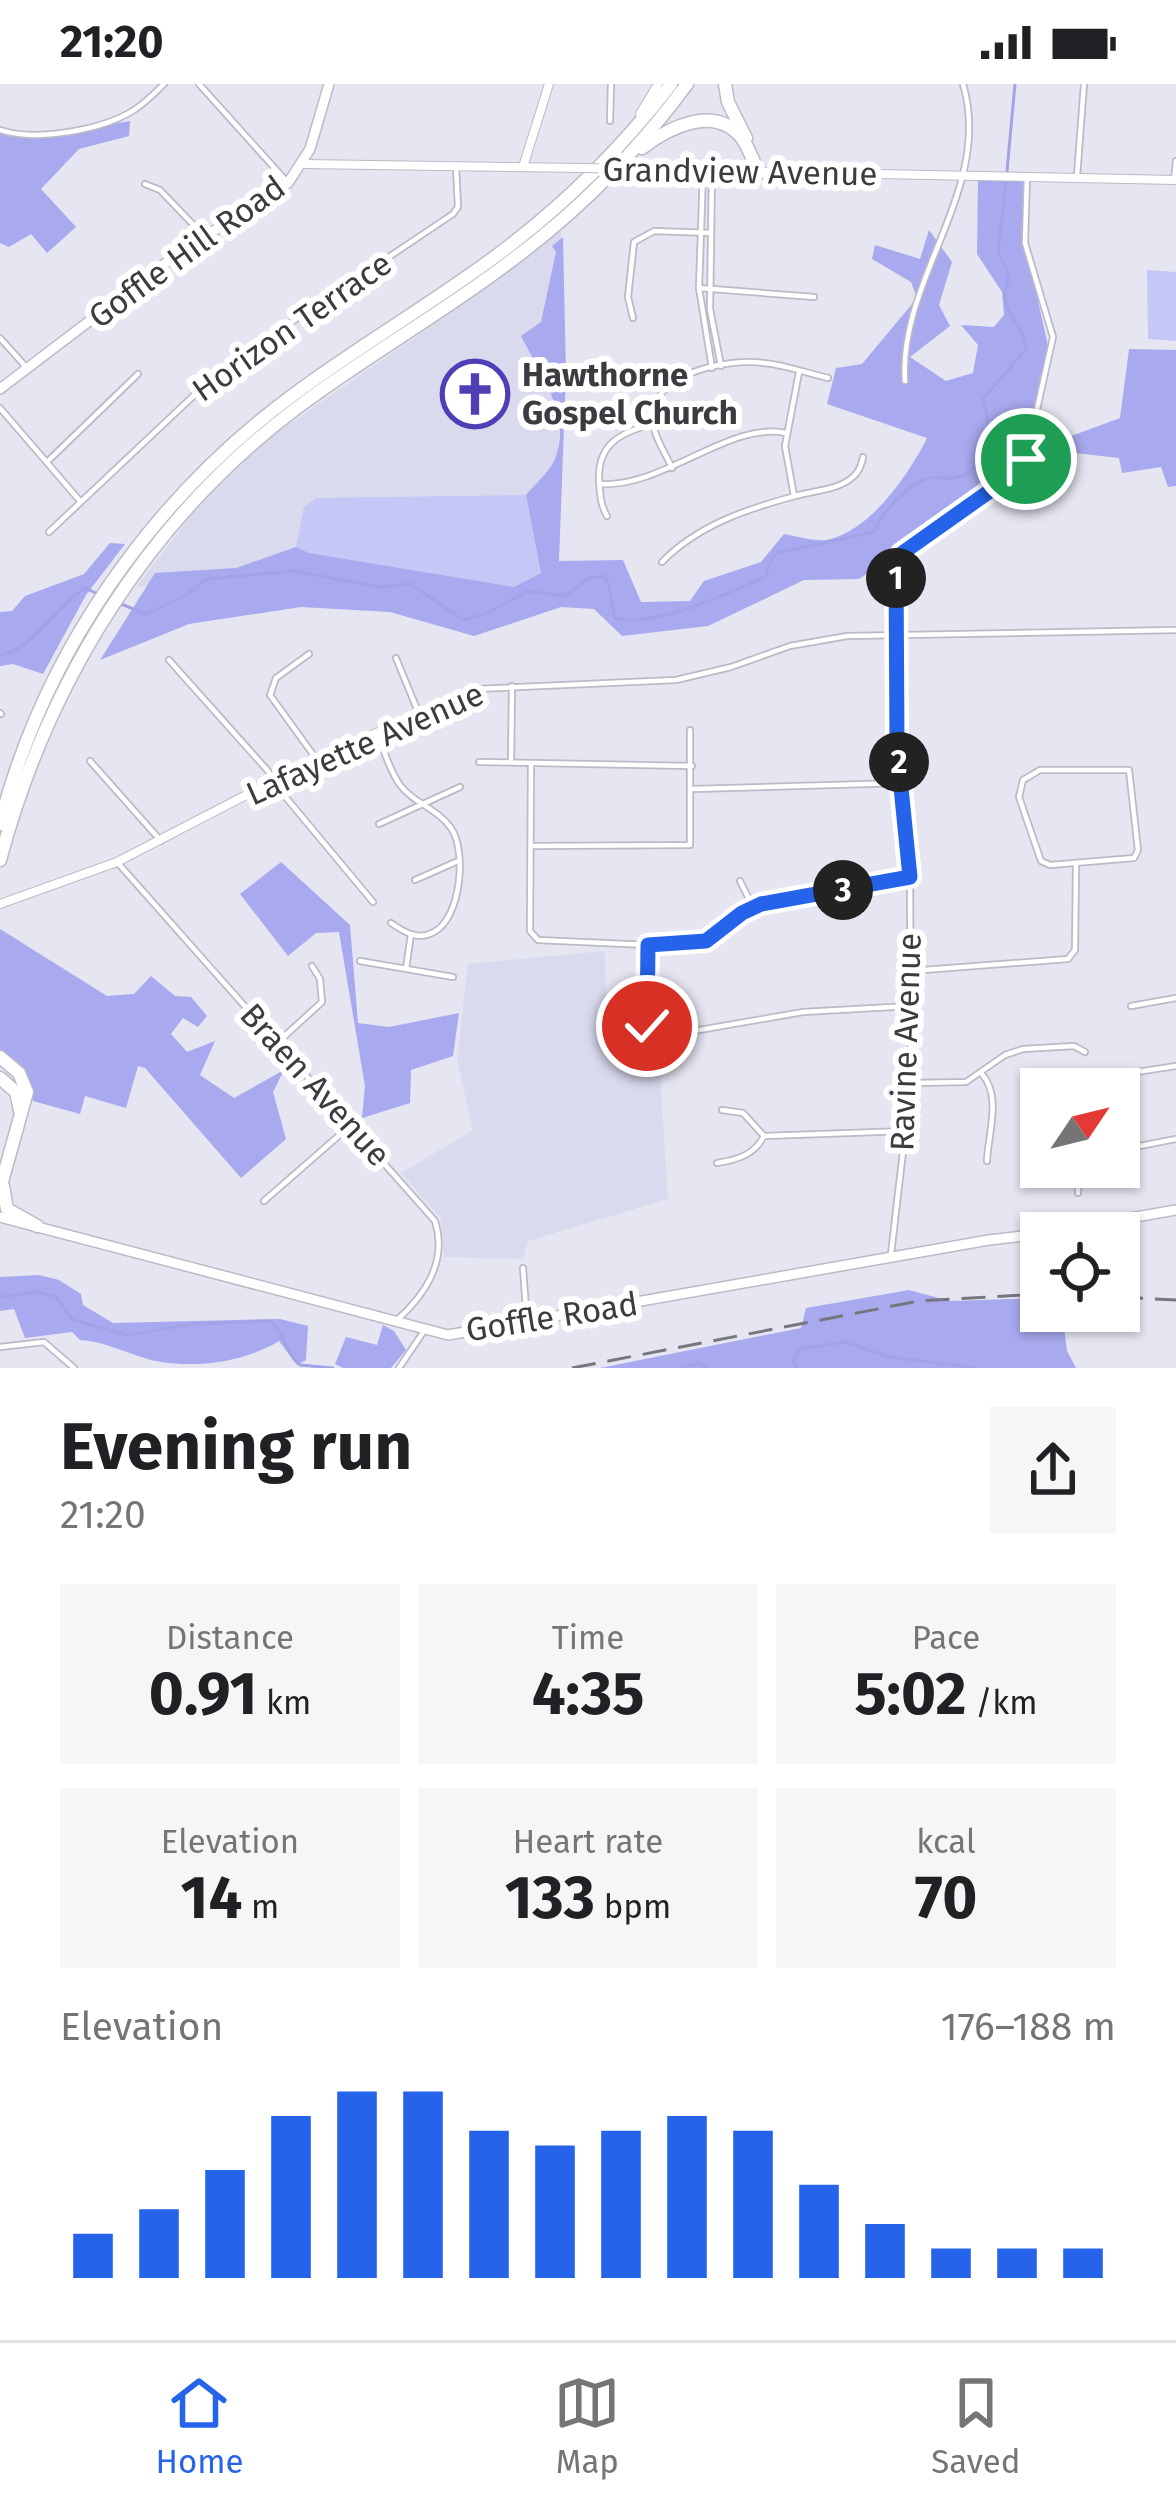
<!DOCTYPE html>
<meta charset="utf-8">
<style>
:root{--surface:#fff;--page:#f6f6f6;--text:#202124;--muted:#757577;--line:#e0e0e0;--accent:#2563eb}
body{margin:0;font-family:"Fira Sans",sans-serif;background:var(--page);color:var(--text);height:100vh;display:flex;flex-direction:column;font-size:45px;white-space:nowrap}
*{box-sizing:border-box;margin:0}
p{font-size:39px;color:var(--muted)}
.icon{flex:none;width:66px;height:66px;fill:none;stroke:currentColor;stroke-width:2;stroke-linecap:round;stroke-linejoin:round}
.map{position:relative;height:1284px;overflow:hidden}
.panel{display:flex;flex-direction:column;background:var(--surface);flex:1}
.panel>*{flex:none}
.needle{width:78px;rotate:55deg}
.buttons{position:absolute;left:1020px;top:984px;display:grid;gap:24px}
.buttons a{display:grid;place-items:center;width:120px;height:120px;border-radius:0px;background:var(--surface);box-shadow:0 3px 9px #0004;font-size:60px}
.pin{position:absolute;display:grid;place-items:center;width:102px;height:102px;color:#fff;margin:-51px;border:6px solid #fff;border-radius:50%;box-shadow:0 3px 12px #0007}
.km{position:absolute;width:60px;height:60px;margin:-30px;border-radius:50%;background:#222;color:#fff;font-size:33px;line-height:60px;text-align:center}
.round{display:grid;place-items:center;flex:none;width:126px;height:126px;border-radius:0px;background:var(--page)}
.overview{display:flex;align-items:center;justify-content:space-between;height:204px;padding:0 60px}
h1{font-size:66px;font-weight:700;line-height:90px}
.metrics{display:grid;grid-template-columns:repeat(3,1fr);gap:18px;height:204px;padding:12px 60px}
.metrics div{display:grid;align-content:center;border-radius:0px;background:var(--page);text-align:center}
.metrics b{font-size:60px;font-weight:700}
.metrics small{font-size:33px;font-weight:400}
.metrics p{font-size:33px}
.chart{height:336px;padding:24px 60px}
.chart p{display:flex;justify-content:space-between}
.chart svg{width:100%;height:216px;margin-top:12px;stroke:var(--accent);stroke-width:6}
.status{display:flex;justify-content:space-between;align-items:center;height:84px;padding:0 60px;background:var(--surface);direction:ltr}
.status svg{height:33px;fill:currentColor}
.tabs{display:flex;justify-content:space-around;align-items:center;height:168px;border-top:3px solid var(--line);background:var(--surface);font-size:33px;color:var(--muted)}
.tabs a{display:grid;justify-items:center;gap:6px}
.tabs .current{color:var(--accent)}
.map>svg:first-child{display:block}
.built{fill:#d9daee}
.green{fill:#c5c7f6}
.forest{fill:#a8a9ee}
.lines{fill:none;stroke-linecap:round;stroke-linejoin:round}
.stream{stroke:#a2a3e7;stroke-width:3}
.street-casing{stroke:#babbc7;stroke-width:8}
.secondary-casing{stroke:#babbc7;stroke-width:10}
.primary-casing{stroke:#babbc7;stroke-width:12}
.highway-casing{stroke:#babbc7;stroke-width:15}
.street{stroke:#fff;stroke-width:4.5}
.secondary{stroke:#fff;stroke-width:8}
.primary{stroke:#fff;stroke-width:9}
.highway{stroke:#fff;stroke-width:12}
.rail{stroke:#76777e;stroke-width:3;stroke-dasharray:24 12;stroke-linecap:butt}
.secondary-bridge-casing{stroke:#babbc7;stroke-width:10;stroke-linecap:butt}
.secondary-bridge{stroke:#fff;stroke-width:8}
.route-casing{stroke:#fff;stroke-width:24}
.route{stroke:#2563eb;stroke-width:15}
.labels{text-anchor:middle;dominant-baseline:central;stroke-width:12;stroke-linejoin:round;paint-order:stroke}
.street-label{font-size:33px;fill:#3b3b40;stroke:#fff}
.poi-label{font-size:33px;font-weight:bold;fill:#3b3b40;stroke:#fff;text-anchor:start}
</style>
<div class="status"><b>21:20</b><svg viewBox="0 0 49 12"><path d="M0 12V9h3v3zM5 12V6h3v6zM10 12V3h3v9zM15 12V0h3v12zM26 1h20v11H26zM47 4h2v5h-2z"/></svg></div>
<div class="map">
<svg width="1176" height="1284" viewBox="0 0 1176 1284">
<rect width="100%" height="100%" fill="#e5e6f2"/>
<g class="built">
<path d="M561,147L557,477L541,505L289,493L136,503L200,420L269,354L490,202Z"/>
<path d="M605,867L607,961L658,959L668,1115L528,1157L523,1175L444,1173L441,1134L401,1089L473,1046L457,975L468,880Z"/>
</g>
<g class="green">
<path d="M1147,186L1176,188V257L1148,255Z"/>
<path d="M526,411L541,489L514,503L309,469L296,463L304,423L317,414Z"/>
</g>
<g class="forest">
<path d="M130,37L129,52L79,65L41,105L76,143L47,169L31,150L9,163L0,159V42L34,53Z"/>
<path d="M978,93L1026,94L1027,167L1050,271L1033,351L1058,357L1120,334L1129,265L1176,266V402L1168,403L1161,383L1122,389L1119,374L1030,364L1016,387L859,495L804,496L708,542L622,552L594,525L561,523L474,552L390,528L301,523L189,540L100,576L155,489L236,484L296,463L309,469L514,503L541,489L526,411C535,400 552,386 556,372C571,330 539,288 521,252L541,238L556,168L552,162L563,153L566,289L559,477L623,476L641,518L690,517L704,497L761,478L784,450C797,452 818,459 831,455C872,444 909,390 927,354L827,320L836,284L862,280L917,214L911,198L872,175L875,161L920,175L929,146L952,178L939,221L950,242L910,273L946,297L973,289L978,261L961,241L994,243L1004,231L1002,208L977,170Z"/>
<path d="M110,459L125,460L86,511L43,590L13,580L0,582V528L12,527L25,512L84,490Z"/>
<path d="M281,778L350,841L358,939L389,943L459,929L453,972L411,986L410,1019L362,1034L365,1002L339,848L316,849L288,872L240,810Z"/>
<path d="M0,845L107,912L134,910L151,892L175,912L191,913L207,932L198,943L183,934L171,950L187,968L215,957L200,991L234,1014L284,986L273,1008L286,1055L241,1094L145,984L138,982L126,1024L85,1012L80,1030L33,1017L29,994L0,967Z"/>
<path d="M39,1191L59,1196L81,1210L83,1221L113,1239L280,1235L308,1242L306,1276L297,1281L279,1257C246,1277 201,1284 161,1278C132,1273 110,1258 80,1256L72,1248L25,1254L14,1225L0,1227V1193Z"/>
<path d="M909,1206L950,1217L1041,1214V1227H1062L1067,1267L1076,1284H600L801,1244L806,1224Z"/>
<path d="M383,1241L394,1247L406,1266L391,1284H343L335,1280L346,1253L377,1261Z"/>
</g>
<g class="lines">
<g class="stream">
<path d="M1007,87L1015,0"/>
<path d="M121,520L146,530L188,510L206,495L294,487L381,503L411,500L463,536L485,530L528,507L565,512L589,494L604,492L608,498L615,534C657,544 725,510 765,493L772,474L778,469L874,448C882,428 904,404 926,395C935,391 944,396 954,394C988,388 992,341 983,315L1026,265C1026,245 1009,236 1006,218C1001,191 1020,204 998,169L1006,97"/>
<path d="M0,571C32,567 58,520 85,504L96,509"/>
<path d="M0,1213L37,1208L55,1212L73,1236L127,1251L193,1240L270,1237C285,1248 284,1268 300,1281L333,1284"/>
<path d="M680,1284L699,1279L706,1284"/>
<path d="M797,1284L793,1276L800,1265L845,1258L889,1273L976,1284"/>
</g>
<defs>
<g id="street">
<path d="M199,0L288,99"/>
<path d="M610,37L611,0"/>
<path d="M0,46C35,58 103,46 134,26C145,19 155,9 164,0"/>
<path d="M703,87L699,204L712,284"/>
<path d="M712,87L710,225L721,282"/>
<path d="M1077,92L1084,0"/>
<path d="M1174,96L1176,77"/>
<path d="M145,100L160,106L204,152"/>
<path d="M699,204L814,213"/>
<path d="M633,234L628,213L634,158L654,147L711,149"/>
<path d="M0,254L27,284"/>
<path d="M905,297C898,195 994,104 963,0"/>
<path d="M0,324L80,417"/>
<path d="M47,378L138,290"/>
<path d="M672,384C666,370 655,355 653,340C646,289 728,274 764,279C785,281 807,289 828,294"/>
<path d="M600,400C663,404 730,337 785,349"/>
<path d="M794,412L785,362L799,288"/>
<path d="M607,432C600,420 600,409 599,395C598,359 622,348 653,340"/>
<path d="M49,448L223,284L453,130L458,123L456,82"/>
<path d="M662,478C698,441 747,425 795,412C812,407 835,406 849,396C858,390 861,383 863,373"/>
<path d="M309,570L276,594L270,611L317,676"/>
<path d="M396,574L419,630"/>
<path d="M169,576L268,687L278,704L373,818"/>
<path d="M477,605L676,596L731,583L790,562L847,552L1176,546"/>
<path d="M0,629L1,630"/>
<path d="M377,649C384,665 389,686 400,701C413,719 438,725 451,744C467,767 461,834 434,848C418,857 404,848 391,839"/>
<path d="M90,677L161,757"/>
<path d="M479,678L692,682"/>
<path d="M511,678L512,602"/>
<path d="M531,679L530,847L538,856L648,861L698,859L713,854L753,823L910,793"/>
<path d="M1040,686H1129L1138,766L1134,774L1050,781L1041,777L1019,713L1023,696Z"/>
<path d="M693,705L902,699"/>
<path d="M379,740L460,703"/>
<path d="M531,762L690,761V646"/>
<path d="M117,778L435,1137C448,1178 425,1211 396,1237"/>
<path d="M415,796L458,777"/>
<path d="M740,797L753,823"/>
<path d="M648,861L647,942L659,953L803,928L910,922"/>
<path d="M360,877L453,893"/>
<path d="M406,885L411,850"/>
<path d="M910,887L1068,875L1075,866L1076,780"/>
<path d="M1131,922L1176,914"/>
<path d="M277,959L322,918L320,895L312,882"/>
<path d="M982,990C1002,1013 988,1049 987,1077"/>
<path d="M911,999L966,998L1005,971L1023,965L1074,962L1085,968"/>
<path d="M1079,1005L1091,995L1176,982"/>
<path d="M722,1026L743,1029L764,1052"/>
<path d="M764,1052L906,1047"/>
<path d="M1119,1066L1176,1055"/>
<path d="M717,1079C737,1076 754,1071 764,1052"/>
<path d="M1078,1083V1109"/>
<path d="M264,1117L351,1041"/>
<path d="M891,1170L911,999L910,793L897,664L895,481L901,470L1021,385L1026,375L1053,253L1025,159L1027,92"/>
<path d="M523,1184L527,1238"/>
<path d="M0,1263L44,1258L74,1284"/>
<path d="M399,1284L424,1247"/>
</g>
<g id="secondary">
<path d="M640,30L658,0"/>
<path d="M303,80L584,84"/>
<path d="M523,83L549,0"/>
<path d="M630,85L1176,96"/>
<path d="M0,820L117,778L308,679L477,605"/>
</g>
<g id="primary">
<path d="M0,305L175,172L288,99L310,65L329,0"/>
<path d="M0,1133L448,1251L989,1156L1041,1150"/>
<path d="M1045,1149L1176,1126"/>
</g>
<g id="highway">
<path d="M725,0L728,18L746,54"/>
<path d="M642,64C668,44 714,20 741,53C749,63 753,78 759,89"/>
<path d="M0,740C44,569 151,416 293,311C359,262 430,221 496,172C562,123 621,65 671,0"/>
<path d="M0,776C48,597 148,435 298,323C366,272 441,230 508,179C576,129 637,68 687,0"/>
<path d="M0,973L19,989L27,1008L0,1105"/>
<path d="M0,994L16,1008L20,1027"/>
<path d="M3,1102L7,1125L37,1142"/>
</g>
</defs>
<use href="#street" class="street-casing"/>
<use href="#secondary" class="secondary-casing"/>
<use href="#primary" class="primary-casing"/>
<use href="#highway" class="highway-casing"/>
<use href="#street" class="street"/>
<use href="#secondary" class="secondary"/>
<use href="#primary" class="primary"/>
<use href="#highway" class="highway"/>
<g class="rail">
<path d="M1119,1213L1176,1216"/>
<path d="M572,1284L919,1217L1041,1210"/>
</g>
<defs>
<path id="secondary-bridge" d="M584,84L630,85"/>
</defs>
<use href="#secondary-bridge" class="secondary-bridge-casing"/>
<use href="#secondary-bridge" class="secondary-bridge"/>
</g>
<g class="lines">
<defs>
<path id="route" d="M647,942L648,861L706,857L742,829L761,820L910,793L897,664L896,481L901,470L1021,385L1026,375"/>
</defs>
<use href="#route" class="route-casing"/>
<use href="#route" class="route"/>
</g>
<defs>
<symbol id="church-ring" viewBox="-11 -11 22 22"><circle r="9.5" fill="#fff" stroke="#4f3fb6" stroke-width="1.5"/><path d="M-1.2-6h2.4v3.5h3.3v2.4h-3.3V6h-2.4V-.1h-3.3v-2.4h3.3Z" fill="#4f3fb6"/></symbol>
</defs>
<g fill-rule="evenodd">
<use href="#church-ring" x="437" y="272" width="76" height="76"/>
</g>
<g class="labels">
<g class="street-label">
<text transform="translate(740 88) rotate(1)">Grandview Avenue</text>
<text transform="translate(187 168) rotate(-36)">Goffle Hill Road</text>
<text transform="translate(292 243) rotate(-35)">Horizon Terrace</text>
<text transform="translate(365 660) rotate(-24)">Lafayette Avenue</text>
<text transform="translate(906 958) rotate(-88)">Ravine Avenue</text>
<text transform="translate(315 1001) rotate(48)">Braen Avenue</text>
<text transform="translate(552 1233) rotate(-9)">Goffle Road</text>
</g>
<g class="poi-label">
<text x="522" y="291">Hawthorne<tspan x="522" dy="38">Gospel Church</tspan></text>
</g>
</g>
</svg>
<div class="buttons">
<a><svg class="needle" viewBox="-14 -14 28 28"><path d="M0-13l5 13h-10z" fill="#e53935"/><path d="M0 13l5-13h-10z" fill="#757577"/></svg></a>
<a><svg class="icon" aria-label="locate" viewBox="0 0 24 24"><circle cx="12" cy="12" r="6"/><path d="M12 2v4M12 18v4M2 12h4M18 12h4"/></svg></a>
</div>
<div class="pin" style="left:1026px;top:375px;background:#1e9e55"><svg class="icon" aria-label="arrive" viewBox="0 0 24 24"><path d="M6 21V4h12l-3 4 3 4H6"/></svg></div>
<div class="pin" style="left:647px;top:942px;background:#d93025"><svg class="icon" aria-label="check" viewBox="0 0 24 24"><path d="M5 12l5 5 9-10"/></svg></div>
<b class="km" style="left:896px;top:494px">1</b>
<b class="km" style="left:899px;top:678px">2</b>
<b class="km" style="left:843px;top:806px">3</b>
</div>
<section class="panel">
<div class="overview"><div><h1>Evening run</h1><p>21:20</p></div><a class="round"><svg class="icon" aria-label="share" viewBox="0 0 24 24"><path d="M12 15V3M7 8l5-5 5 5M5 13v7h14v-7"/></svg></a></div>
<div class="metrics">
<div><p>Distance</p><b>0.91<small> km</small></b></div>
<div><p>Time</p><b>4:35</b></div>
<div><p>Pace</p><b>5:02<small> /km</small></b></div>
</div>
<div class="metrics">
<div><p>Elevation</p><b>14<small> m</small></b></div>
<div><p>Heart rate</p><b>133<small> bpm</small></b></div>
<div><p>kcal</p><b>70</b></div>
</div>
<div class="chart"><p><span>Elevation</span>176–188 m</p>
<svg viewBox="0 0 160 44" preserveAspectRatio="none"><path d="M5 44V35M15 44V30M25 44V22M35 44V11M45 44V6M55 44V6M65 44V14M75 44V17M85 44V14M95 44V11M105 44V14M115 44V25M125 44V33M135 44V38M145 44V38M155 44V38"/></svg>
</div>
</section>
<nav class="tabs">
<a class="current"><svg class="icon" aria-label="home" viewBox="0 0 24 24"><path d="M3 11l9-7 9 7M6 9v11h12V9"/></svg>Home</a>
<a><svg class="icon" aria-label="map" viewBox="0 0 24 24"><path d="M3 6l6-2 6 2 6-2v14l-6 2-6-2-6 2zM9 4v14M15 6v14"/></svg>Map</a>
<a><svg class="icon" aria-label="saved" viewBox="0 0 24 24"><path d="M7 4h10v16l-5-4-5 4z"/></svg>Saved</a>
</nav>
